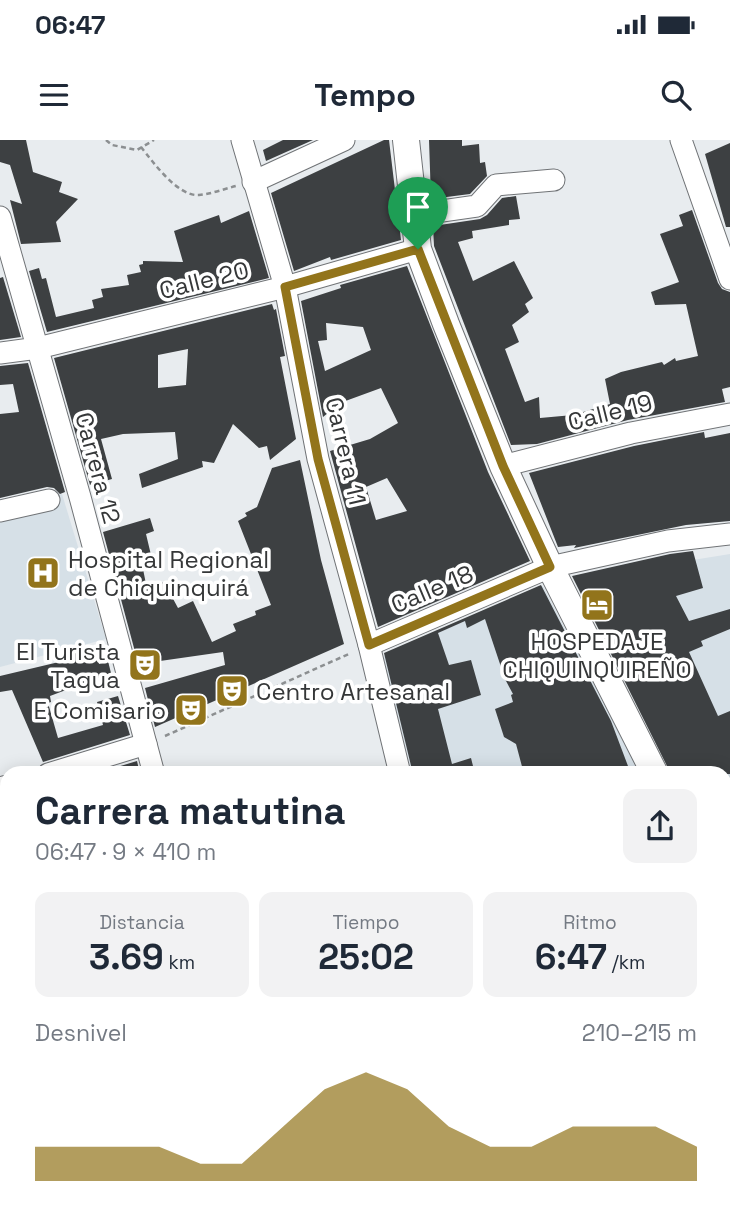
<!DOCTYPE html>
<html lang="es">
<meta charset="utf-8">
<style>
:root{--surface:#fff;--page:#f2f2f3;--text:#1f2937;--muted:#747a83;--accent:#92741b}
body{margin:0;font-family:"Space Grotesk",sans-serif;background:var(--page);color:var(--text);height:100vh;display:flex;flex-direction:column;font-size:26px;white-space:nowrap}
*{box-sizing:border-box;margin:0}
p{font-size:23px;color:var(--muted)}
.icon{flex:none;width:38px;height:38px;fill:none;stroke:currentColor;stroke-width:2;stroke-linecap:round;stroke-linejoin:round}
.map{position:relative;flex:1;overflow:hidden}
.sheet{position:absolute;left:0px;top:626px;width:732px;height:450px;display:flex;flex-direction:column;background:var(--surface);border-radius:21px 21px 0 0;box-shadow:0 4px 18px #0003}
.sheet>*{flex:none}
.pin{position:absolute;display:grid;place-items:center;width:60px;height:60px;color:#fff;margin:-72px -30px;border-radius:50% 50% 50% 0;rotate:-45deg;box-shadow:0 0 7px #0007}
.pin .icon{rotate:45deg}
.round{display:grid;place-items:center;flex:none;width:74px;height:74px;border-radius:14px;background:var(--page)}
.headline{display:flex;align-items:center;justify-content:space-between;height:119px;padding:0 35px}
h1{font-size:38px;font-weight:800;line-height:52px}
.metrics{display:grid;grid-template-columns:repeat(3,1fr);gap:10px;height:119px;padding:7px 35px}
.metrics div{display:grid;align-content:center;border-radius:14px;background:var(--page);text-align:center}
.metrics b{font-size:35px;font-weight:800}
.metrics small{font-size:19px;font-weight:400}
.metrics p{font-size:19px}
.chart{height:196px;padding:14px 35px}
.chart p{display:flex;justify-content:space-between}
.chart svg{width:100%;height:126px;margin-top:7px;fill:var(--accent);opacity:.7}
.status{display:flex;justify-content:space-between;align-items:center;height:49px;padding:0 35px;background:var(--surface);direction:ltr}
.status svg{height:19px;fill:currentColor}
header{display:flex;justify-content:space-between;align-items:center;height:91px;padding:0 35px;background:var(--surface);font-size:32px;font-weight:800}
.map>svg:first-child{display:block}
.built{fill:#d6e0e7}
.building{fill:#3d4042;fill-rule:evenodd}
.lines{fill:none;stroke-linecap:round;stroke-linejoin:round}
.minor-casing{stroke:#707376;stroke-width:23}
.major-casing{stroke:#707376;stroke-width:28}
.path{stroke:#8c8f91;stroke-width:2.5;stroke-dasharray:5 3.5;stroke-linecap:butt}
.minor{stroke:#fff;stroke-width:21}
.major{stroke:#fff;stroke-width:26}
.route-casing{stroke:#fff;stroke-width:14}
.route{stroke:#92741b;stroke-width:9}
.labels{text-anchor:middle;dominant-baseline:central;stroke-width:7;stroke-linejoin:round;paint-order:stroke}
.street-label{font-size:24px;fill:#353738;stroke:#fff}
.poi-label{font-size:24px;fill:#353738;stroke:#fff;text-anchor:start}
</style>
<div class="status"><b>06:47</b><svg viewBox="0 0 49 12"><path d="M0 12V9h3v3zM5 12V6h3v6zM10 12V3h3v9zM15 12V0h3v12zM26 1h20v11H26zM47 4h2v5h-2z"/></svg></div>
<header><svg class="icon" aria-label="menu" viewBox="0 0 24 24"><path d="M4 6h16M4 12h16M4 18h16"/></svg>Tempo<svg class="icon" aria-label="search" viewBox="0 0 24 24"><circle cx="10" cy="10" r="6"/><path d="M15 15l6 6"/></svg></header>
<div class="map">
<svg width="730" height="1075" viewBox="0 0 730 1075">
<rect width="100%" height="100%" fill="#e8ecef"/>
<g class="built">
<path d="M62,354L106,499L0,527V366Z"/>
<path d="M730,414V690L725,692L724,634L575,439Z"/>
<path d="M543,446L640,633H412L383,517Z"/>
<path d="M725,853L730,871V905L725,906Z"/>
</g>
<g class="building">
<path d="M0,0H26L33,32L62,42L59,52L78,59L56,82L61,102L21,104L10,60L22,64L10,25L0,22Z"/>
<path d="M283,0H313L266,21L263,10Z"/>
<path d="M384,0H389L401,100L331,120L330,117L294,131L271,53Z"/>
<path d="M429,0H462V6L479,4L480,23L485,22L487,36L470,54L431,59Z"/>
<path d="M730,3V87H726L705,14Z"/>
<path d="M516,56L520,79L509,80V85L472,91L473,98L458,102L473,141L514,121L533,158L525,164L529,172L512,185L519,202L505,209L525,262L539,257L540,278L573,275L610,264L605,239L621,232L662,222L664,225L675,218L676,221L698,216L686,164L655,165L651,152L679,142L660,94L683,86L679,75L692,70L718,143L722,149L730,152V247L722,249L725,262L628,280L537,304L511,305L434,106L433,86L480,79L487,75L502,58Z"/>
<path d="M249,71L269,138L47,192L29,131L39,128L42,139L46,138L56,177L94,168L92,160L103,157L101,149L129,145L127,135L141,132L139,125L143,124V121L183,122L174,91L219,75L221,83Z"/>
<path d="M407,126L488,332L530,421L378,487L330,311L370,299L398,283L381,248L340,263L323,277L301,161L341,148L340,145ZM326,183L363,187L371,210L325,231L318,201L327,200ZM387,338L407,371L376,380L366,347Z"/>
<path d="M3,137L21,197L0,200V138Z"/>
<path d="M272,164L274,170L276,169L285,216L280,217L296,299L270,320L267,306L259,308L233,284L214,323L202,321L203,327L142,348L139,334L178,319L175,292L123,294L101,299L112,339L90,345L54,218ZM188,209L186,245L158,248V215Z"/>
<path d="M28,223L65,352L60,354L54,348L47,347L0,358V274L19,272L13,244L0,245V226Z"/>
<path d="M704,292L705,298L730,293V381L686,385L574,408L576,405L558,407L529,333L634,306Z"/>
<path d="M300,320L321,420L344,504L155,587L145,548L225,525L223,512L160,521L158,516L138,523L103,392L150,378L154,391L146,394L151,415L141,419L147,449L164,442L178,468L193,461L212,502L236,491L233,484L256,475L255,471L271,465L238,381L247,376L245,373L257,367L272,328Z"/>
<path d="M693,411L703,448L676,456L689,481L730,469V489L701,501L703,506L689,512L718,576L730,571V634H671L572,436L670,414Z"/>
<path d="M541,445L611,581L631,634H524L516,604L504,597L495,569L513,562L511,555L513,554L505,539L485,479L467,488L465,481L438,493L449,525L471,520L481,555L438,569L452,624L471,618L475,634H413L384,513Z"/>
<path d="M95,508L99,524L108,521L111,533L50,556L51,562L48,563L58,598L103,585L97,562L118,556L130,595L43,622L12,550L0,552V536L59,522L58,517Z"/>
<path d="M137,621L140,634H94Z"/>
</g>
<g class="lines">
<defs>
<g id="minor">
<path d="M242,0L285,147L318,319L369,505L400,634"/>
<path d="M681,0L730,139"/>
<path d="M253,42L344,0"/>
<path d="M414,75L477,66L496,45L554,40"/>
<path d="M0,77L80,357L154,634"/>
<path d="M0,213L38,208L285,147L418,109"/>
<path d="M503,326L631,293L730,274"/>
<path d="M0,371L49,360"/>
<path d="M369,505L550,427L668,401L730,394"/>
<path d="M48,634L146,604"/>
<path d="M0,648L7,646"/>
<path d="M724,712L730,711"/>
<path d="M724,920L730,918"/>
<path d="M0,951L7,949"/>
<path d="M273,1069L274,1075"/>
<path d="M476,1069L477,1075"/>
<path d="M71,1075L111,1069"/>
</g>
<g id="major">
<path d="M406,0L418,109L446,184L503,326L550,427L655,634"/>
<path d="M724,809L730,828"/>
</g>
</defs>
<use href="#minor" class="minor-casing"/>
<use href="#major" class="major-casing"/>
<g class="path">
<path d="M106,0L112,5L137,10L154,0"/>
<path d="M141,7C153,22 178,57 199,55C211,54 224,49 236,46"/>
<path d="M165,596L351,513"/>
</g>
<use href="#minor" class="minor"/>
<use href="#major" class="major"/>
</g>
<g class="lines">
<defs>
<path id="route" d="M418,109L503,326L550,427L369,505L318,319L285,147Z"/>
</defs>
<use href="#route" class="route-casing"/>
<use href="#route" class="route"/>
</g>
<defs>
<symbol id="hospital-square" viewBox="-11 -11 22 22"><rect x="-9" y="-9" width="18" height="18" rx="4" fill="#92741b" stroke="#fff"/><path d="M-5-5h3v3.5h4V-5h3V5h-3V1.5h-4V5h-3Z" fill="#fff"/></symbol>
<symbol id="hotel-square" viewBox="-11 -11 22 22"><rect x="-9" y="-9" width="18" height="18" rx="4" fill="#92741b" stroke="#fff"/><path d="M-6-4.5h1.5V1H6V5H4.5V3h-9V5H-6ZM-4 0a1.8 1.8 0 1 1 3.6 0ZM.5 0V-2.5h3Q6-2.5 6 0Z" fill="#fff"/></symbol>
<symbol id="theatre-square" viewBox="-11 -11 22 22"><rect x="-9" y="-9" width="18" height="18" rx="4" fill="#92741b" stroke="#fff"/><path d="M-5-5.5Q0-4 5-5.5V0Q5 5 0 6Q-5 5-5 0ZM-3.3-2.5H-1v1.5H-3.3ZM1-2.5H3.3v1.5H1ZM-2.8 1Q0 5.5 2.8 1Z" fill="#fff"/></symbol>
</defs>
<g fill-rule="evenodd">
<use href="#hospital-square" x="24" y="414" width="38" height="38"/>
<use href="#hotel-square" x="578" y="446" width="38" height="38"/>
<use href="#theatre-square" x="126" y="506" width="38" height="38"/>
<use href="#theatre-square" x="213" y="532" width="38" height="38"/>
<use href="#theatre-square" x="172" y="551" width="38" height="38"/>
</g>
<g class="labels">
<g class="street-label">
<text transform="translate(204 140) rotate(-14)">Calle 20</text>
<text transform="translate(610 272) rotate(-14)">Calle 19</text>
<text transform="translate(346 311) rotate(77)">Carrera 11</text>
<text transform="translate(98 328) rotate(75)">Carrera 12</text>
<text transform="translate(432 449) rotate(-23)">Calle 18</text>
</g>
<g class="poi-label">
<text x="68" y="419">Hospital Regional<tspan x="68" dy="28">de Chiquinquirá</tspan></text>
<text x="597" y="501" text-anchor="middle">HOSPEDAJE<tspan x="597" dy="28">CHIQUINQUIREÑO</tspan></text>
<text x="120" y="511" text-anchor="end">El Turista<tspan x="120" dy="28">Tagua</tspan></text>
<text x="256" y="551">Centro Artesanal</text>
<text x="166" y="570" text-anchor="end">E Comisario</text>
</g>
</g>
</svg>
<div class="pin" style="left:418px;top:109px;background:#1e9e55"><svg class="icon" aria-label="arrive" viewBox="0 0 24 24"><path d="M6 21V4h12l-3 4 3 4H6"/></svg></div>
<section class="sheet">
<div class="headline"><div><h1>Carrera matutina</h1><p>06:47 · 9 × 410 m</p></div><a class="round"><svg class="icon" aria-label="share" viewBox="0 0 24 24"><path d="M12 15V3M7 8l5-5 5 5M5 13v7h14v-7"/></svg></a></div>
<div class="metrics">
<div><p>Distancia</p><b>3.69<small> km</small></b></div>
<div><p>Tiempo</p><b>25:02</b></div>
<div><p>Ritmo</p><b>6:47<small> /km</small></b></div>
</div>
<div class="chart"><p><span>Desnivel</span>210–215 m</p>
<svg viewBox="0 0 160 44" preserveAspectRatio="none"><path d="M0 44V32L10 32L20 32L30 32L40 38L50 38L60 25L70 12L80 6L90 12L100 25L110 32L120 32L130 25L140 25L150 25L160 32V44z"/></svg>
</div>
</section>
</div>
